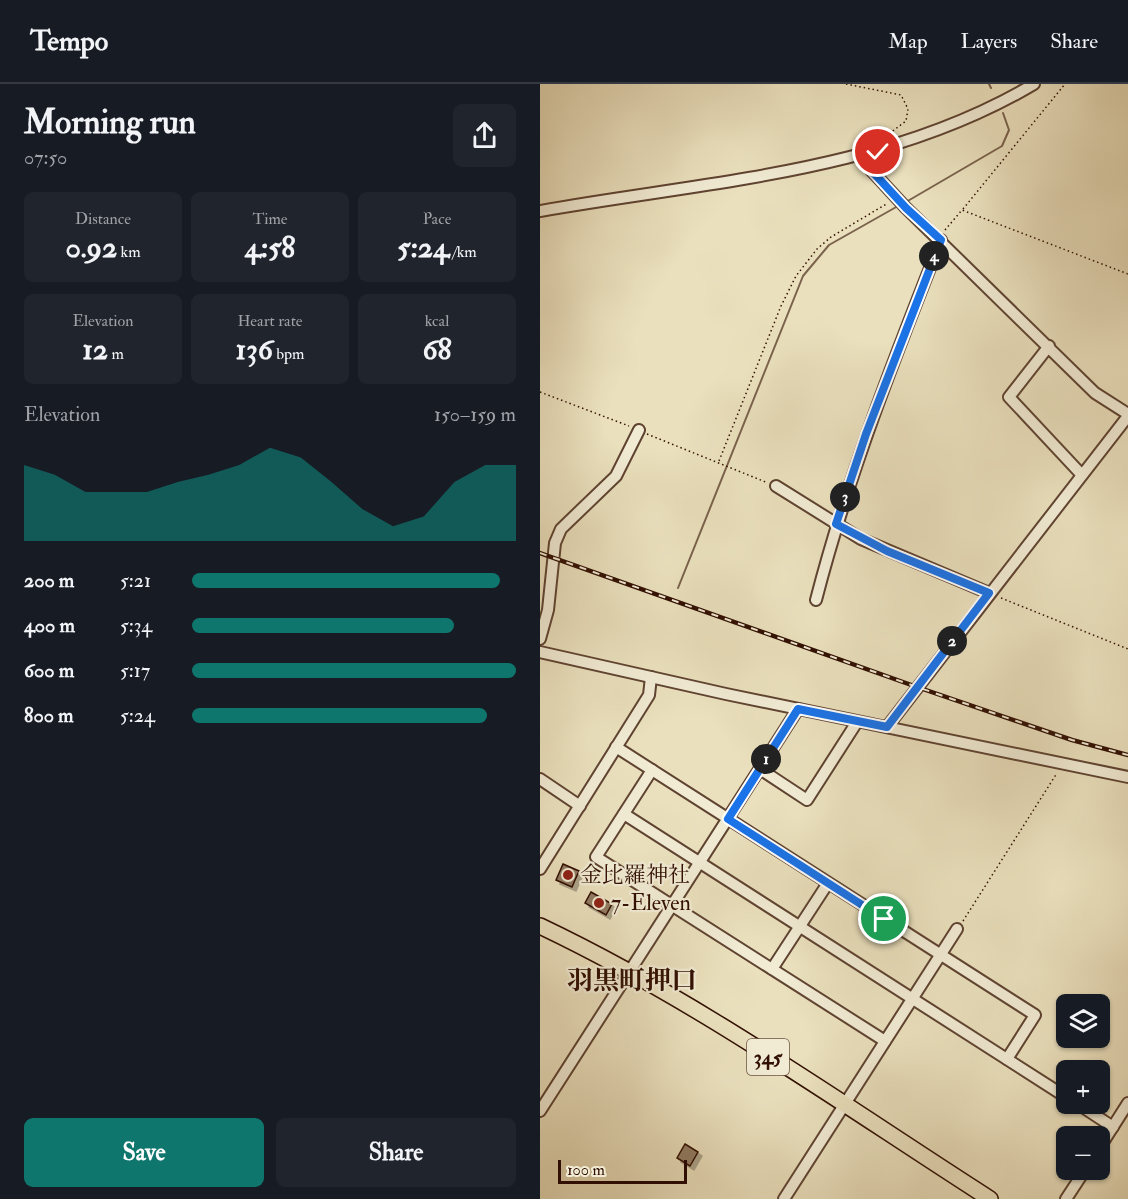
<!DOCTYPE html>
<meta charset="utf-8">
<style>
:root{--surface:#171b24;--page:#20242c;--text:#f1f3f6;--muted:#9ea1a6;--line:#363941;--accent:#0f766e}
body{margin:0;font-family:"IM FELL Double Pica","Noto Serif JP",serif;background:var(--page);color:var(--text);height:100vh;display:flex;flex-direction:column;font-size:22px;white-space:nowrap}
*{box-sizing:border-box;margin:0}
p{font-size:20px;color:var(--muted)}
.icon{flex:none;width:33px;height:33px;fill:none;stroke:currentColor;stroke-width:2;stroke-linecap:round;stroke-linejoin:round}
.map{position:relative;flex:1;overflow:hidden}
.panel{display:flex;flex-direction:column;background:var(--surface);width:540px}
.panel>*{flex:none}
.controls{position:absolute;left:516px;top:910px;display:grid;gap:12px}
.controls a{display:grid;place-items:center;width:54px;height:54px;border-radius:9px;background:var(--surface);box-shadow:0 2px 4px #0004;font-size:30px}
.scale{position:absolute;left:18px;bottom:15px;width:129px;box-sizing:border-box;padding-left:6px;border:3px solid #310f02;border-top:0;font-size:16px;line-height:21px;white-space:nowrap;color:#310f02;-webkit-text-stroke:4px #f1ebd4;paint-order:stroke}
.pin{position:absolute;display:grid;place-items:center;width:51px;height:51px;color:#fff;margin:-26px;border:3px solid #fff;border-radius:50%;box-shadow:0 2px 6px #0007}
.km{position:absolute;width:30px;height:30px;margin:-15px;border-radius:50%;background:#222;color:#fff;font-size:16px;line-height:30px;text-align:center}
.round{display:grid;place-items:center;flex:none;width:63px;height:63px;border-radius:9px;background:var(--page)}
.summary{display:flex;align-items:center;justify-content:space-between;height:102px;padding:0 24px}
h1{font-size:33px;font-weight:700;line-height:45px}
.figures{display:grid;grid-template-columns:repeat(3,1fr);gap:9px;height:102px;padding:6px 24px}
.figures div{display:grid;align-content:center;border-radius:9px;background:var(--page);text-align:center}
.figures b{font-size:30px;font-weight:700}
.figures small{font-size:16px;font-weight:400}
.figures p{font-size:16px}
.chart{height:168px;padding:12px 24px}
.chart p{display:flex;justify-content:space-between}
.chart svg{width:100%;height:108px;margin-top:6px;fill:var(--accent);opacity:.7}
.button{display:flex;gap:12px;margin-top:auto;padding:12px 24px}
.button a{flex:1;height:69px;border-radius:9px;background:var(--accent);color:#fff;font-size:24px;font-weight:700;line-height:69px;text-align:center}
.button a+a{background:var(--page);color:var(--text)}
ul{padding:0 24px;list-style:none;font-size:20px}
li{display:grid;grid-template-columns:96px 72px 1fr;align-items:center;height:45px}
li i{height:15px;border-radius:8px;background:var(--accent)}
header{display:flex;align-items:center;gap:36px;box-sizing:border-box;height:84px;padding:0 30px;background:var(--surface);border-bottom:2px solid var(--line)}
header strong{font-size:28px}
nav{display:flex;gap:33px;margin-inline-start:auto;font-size:21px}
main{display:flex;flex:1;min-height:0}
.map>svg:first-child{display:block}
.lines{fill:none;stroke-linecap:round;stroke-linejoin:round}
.stream{stroke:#7a624c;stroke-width:2}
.building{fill:#917c63;stroke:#310f02;stroke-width:1.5;filter:url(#shadow)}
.minor-casing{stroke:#5f4331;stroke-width:14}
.highway-casing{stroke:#310f02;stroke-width:18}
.path{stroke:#310f02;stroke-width:1.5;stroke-dasharray:1.5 3;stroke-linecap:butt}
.minor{stroke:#f1ebd4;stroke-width:10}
.highway{stroke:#eae0bd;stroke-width:15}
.rail-casing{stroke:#310f02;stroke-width:4.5}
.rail{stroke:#f1ebd4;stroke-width:2;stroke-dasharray:7;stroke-linecap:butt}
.route-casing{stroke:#fff;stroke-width:12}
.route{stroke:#1a73e8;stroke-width:8}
.poi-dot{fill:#8f2418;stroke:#f1ebd4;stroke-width:2}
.labels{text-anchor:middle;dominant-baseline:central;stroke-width:4.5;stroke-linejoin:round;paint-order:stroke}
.shield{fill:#f1ebd4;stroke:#6b5141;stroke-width:1.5}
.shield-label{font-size:21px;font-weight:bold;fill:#310f02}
.poi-label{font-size:22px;fill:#310f02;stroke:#f1ebd4;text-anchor:start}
.quarter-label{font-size:26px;font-weight:bold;fill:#310f02;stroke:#f1ebd4}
</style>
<header>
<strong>Tempo</strong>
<nav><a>Map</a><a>Layers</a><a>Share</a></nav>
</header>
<main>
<section class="panel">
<div class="summary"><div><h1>Morning run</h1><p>07:50</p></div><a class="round"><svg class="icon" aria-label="share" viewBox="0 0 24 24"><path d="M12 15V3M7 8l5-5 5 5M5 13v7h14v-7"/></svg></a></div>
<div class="figures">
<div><p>Distance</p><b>0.92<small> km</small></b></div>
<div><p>Time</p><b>4:58</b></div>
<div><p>Pace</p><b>5:24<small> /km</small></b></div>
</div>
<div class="figures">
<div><p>Elevation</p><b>12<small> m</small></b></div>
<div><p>Heart rate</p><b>136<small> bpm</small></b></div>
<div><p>kcal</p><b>68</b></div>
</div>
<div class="chart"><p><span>Elevation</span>150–159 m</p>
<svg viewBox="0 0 160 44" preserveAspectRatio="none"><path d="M0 44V13L10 17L20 24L30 24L40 24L50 20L60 17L70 13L80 6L90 10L100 20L110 31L120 38L130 34L140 20L150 13L160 13V44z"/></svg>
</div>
<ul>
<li><b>200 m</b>5:21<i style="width:95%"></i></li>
<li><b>400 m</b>5:34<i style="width:81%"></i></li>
<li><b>600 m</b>5:17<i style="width:100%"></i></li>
<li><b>800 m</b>5:24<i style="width:91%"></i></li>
</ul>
<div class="button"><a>Save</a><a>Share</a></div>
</section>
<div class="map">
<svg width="588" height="1115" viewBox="0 0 588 1115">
<defs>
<filter id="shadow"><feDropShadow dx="4" dy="4" stdDeviation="0" flood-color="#0004"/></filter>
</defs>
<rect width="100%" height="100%" fill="#eae0bd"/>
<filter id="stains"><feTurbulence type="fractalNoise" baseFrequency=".00333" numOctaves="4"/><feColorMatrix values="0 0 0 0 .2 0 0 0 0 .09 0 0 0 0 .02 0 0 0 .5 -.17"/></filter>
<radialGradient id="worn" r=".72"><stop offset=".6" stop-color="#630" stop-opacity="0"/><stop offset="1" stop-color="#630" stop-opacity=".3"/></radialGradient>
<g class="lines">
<g class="stream">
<path d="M449,0L451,4"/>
<path d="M366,118L462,62L469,46L463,29"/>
<path d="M138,504L263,192L289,161L358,122"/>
</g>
</g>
<g class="building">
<path d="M23,780L39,787L32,803L16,796Z"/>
<path d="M51,808L72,820L66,831L45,819Z"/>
<path d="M145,1060L158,1068L150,1082L137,1074Z"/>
</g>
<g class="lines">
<defs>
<g id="minor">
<path d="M319,73L366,124L555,309L588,330"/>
<path d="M0,127C168,97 344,89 494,0"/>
<path d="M509,262L469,313L541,390"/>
<path d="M236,402L321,455L449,509"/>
<path d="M276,516C308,392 354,275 401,156"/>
<path d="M0,555L8,526L15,459L21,445L76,392L99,346"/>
<path d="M0,568L186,610L588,693"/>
<path d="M347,643L588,332"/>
<path d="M76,663L495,931L467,975"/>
<path d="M220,685L267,716L317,638"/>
<path d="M112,686L56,773L345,957"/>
<path d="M0,695L40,722"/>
<path d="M84,730L526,1013"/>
<path d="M0,785L109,611L111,593"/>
<path d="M232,885L288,799"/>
<path d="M538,1020L573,1043"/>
<path d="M0,1027L258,625"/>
<path d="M560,1063L588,1019"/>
<path d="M244,1115L417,845"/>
<path d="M526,1115L545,1086"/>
</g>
<path id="highway" d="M0,842C158,917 303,1021 450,1115"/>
</defs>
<use href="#minor" class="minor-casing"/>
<use href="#highway" class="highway-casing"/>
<g class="path">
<path d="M306,0L361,11L368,25L366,37L346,52"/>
<path d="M423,125L525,0"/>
<path d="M405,146L422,126L588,190"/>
<path d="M0,308L89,342"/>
<path d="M107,350L228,399"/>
<path d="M179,377L241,222L256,192L277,165L291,153L348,119"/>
<path d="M461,514L588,565"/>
<path d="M423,837L517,689"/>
</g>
<use href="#minor" class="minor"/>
<use href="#highway" class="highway"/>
<defs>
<path id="rail" d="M0,469L377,603L532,656L588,671"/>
</defs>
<use href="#rail" class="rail-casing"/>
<use href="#rail" class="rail"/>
</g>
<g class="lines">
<defs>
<path id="route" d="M338,68L319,73L366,124L401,156L326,350L296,440L347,467L449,509L347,643L258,625L188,735L344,835"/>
</defs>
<use href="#route" class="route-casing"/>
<use href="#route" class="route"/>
</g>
<g class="poi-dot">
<circle cx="28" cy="791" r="6"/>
<circle cx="59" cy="819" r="6"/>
</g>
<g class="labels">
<rect class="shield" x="207" y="955" width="42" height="36" rx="4.5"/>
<g class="shield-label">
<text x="228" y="973">345</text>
</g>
<g class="poi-label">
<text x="40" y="791">金比羅神社</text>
<text x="71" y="819">7-Eleven</text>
</g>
<g class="quarter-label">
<text x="92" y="897">羽黒町押口</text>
</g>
</g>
<rect width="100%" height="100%" filter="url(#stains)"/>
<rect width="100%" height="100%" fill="url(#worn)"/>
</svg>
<div class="controls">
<a><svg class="icon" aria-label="layers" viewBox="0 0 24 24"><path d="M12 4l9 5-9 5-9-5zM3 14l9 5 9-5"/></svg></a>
<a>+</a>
<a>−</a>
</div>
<div class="scale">100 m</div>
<div class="pin" style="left:344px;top:835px;background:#1e9e55"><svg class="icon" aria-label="arrive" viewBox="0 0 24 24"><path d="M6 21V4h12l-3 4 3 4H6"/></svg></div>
<div class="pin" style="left:338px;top:68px;background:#d93025"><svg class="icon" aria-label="check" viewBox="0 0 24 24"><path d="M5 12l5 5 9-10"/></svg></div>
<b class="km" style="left:226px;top:675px">1</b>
<b class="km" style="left:412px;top:557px">2</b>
<b class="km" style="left:305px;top:413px">3</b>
<b class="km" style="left:394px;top:172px">4</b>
</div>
</main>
